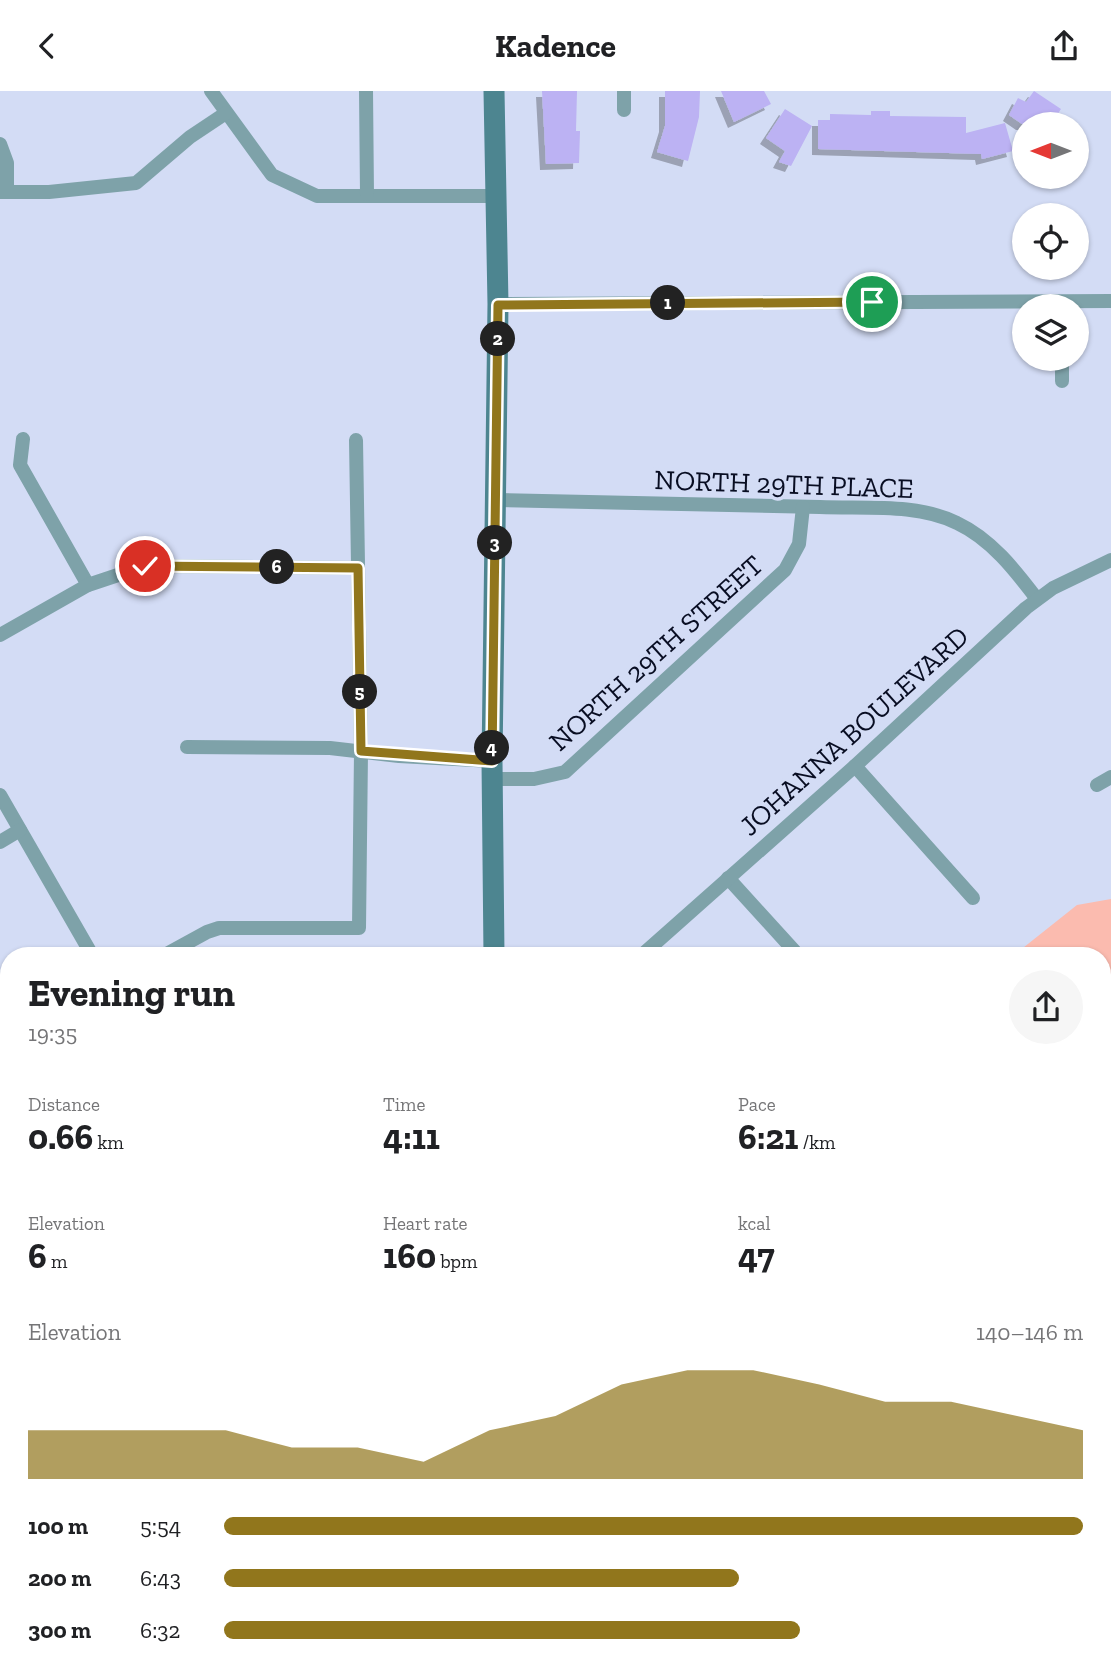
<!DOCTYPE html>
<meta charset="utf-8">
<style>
:root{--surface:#fff;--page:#f6f6f6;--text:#202124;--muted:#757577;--accent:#91761c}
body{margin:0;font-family:"Zilla Slab",serif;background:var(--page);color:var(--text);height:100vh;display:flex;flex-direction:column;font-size:26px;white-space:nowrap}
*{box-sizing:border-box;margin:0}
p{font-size:23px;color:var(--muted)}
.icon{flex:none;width:38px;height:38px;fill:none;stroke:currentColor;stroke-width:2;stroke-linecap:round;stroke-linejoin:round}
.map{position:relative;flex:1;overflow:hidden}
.details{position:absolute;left:0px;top:856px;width:1111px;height:726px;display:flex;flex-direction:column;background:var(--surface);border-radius:28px 28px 0 0;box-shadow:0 2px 5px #0004}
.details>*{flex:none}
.needle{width:46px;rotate:270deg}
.tools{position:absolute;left:1012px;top:21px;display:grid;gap:14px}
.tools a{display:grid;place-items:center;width:77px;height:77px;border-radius:50%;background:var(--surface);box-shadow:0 2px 5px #0004;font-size:35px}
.pin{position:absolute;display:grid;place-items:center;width:60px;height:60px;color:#fff;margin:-30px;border:4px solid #fff;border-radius:50%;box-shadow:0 2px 7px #0007}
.km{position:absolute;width:35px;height:35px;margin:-18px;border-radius:50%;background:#222;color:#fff;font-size:19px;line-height:35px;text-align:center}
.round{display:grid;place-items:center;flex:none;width:74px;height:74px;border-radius:37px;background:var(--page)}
.head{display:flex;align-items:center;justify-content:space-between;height:119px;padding:0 28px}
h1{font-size:38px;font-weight:700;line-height:52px}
.figures{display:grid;grid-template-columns:repeat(3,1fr);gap:10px;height:119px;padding:7px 28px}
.figures div{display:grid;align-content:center}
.figures b{font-size:35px;font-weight:700}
.figures small{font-size:19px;font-weight:400}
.figures p{font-size:19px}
.chart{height:196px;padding:14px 28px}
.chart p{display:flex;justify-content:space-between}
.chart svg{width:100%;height:126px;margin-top:7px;fill:var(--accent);opacity:.7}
ul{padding:0 28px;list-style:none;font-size:23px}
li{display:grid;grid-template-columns:112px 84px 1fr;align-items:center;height:52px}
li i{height:18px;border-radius:9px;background:var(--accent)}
header{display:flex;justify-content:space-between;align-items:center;height:91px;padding:0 28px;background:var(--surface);font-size:32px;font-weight:700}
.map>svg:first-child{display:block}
.green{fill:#fbbbaf}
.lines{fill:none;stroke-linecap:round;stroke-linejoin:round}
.river{stroke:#a8baf5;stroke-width:24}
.building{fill:#bcb2f3;filter:url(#shadow)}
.street{stroke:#7ea2a9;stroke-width:14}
.secondary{stroke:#4d8590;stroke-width:21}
.route-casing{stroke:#fff;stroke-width:14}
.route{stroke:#91761c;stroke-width:9}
.labels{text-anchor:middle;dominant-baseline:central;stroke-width:7;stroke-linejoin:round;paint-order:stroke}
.street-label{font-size:28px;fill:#080d22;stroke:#d3dcf5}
</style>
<header><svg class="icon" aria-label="back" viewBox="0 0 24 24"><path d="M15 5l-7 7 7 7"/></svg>Kadence<svg class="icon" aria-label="share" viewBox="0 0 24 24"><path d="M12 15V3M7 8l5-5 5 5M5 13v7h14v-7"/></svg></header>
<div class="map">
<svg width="1111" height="1581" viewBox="0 0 1111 1581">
<defs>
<filter id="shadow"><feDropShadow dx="-6" dy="6" stdDeviation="0" flood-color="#0004"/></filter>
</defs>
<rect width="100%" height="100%" fill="#d3dcf5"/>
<path class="green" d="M1111,808V1202L1102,1164V864H1014L1077,814Z"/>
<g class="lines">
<path class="river" d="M1111,1118V1123"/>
</g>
<g class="building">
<path d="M542,0H577L576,40H580L579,72L546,73Z"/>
<path d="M665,0H700L699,26L688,70L657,61L665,35Z"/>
<path d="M721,0H764L771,13L734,31Z"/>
<path d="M1034,0L1061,18L1051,33H1022L1009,24L1018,7L1026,11Z"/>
<path d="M785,18L812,35L791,75L779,71L785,60L766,47Z"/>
<path d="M871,20H890V25L966,26V42L1005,32L1013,60L982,68L981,63L818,58V29H830V23L871,24Z"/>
</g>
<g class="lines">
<g class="street">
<path d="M211,0L272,84L317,105H494"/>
<path d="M366,0L367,103"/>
<path d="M624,19V0"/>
<path d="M0,53L7,72V101"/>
<path d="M0,101H49L136,92L190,46L226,22"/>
<path d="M498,213L1111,210"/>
<path d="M1062,268V290"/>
<path d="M23,348L20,374L88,494"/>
<path d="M496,409C604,412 712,413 820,416C864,418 917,412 957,432C991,448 1015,479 1037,508"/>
<path d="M0,544L88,494L145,475L358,477"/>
<path d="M187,656L330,657L399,665L492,670"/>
<path d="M855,675L973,807"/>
<path d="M494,688H534L565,681L785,479L799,453L803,416"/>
<path d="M1097,694L1111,686"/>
<path d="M0,704L92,864"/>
<path d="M0,751L20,739"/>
<path d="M728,787L798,864"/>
<path d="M165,864L207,841L219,837H359L361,661L356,349"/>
<path d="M642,864L855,675L1026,517L1053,497L1111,469"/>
<path d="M0,1214L9,1203"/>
<path d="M1102,1540H1111"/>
</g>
<g class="secondary">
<path d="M494,0L498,213L492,670L494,864"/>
<path d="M488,1581V1573"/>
</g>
</g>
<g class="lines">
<defs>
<path id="route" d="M145,475L358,477L361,660L492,670L498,214L872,211"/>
</defs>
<use href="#route" class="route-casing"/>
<use href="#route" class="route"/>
</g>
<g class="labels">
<g class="street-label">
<text transform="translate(784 393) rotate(2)">NORTH 29TH PLACE</text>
<text transform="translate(656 562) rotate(-42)">NORTH 29TH STREET</text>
<text transform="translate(854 640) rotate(-42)">JOHANNA BOULEVARD</text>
</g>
</g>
</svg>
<div class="tools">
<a><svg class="needle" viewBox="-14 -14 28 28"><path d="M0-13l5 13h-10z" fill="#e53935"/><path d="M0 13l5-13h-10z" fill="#757577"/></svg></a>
<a><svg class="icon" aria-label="locate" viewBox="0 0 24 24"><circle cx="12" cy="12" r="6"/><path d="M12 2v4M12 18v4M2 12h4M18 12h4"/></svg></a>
<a><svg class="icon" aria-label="layers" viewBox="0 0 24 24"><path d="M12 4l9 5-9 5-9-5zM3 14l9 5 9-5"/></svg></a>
</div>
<div class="pin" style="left:872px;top:211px;background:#1e9e55"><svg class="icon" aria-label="arrive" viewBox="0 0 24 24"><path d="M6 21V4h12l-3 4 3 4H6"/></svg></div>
<div class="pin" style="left:145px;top:475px;background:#d93025"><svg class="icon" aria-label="check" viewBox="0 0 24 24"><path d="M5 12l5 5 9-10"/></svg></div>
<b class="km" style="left:668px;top:212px">1</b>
<b class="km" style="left:498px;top:248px">2</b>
<b class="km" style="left:495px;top:452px">3</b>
<b class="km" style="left:492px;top:657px">4</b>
<b class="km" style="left:360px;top:601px">5</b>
<b class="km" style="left:277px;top:476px">6</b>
<section class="details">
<div class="head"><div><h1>Evening run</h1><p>19:35</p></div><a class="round"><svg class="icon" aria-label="share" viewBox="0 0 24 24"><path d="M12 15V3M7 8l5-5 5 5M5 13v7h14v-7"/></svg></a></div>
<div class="figures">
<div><p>Distance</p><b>0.66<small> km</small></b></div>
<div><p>Time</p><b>4:11</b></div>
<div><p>Pace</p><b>6:21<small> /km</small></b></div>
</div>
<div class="figures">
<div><p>Elevation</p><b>6<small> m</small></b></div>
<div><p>Heart rate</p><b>160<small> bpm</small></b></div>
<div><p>kcal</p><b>47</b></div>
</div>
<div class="chart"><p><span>Elevation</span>140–146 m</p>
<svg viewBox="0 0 160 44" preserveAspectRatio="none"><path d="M0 44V27L10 27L20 27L30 27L40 33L50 33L60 38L70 27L80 22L90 11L100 6L110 6L120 11L130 17L140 17L150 22L160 27V44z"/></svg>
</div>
<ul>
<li><b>100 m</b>5:54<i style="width:100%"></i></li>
<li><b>200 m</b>6:43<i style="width:60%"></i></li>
<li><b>300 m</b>6:32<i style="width:67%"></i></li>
</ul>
</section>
</div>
